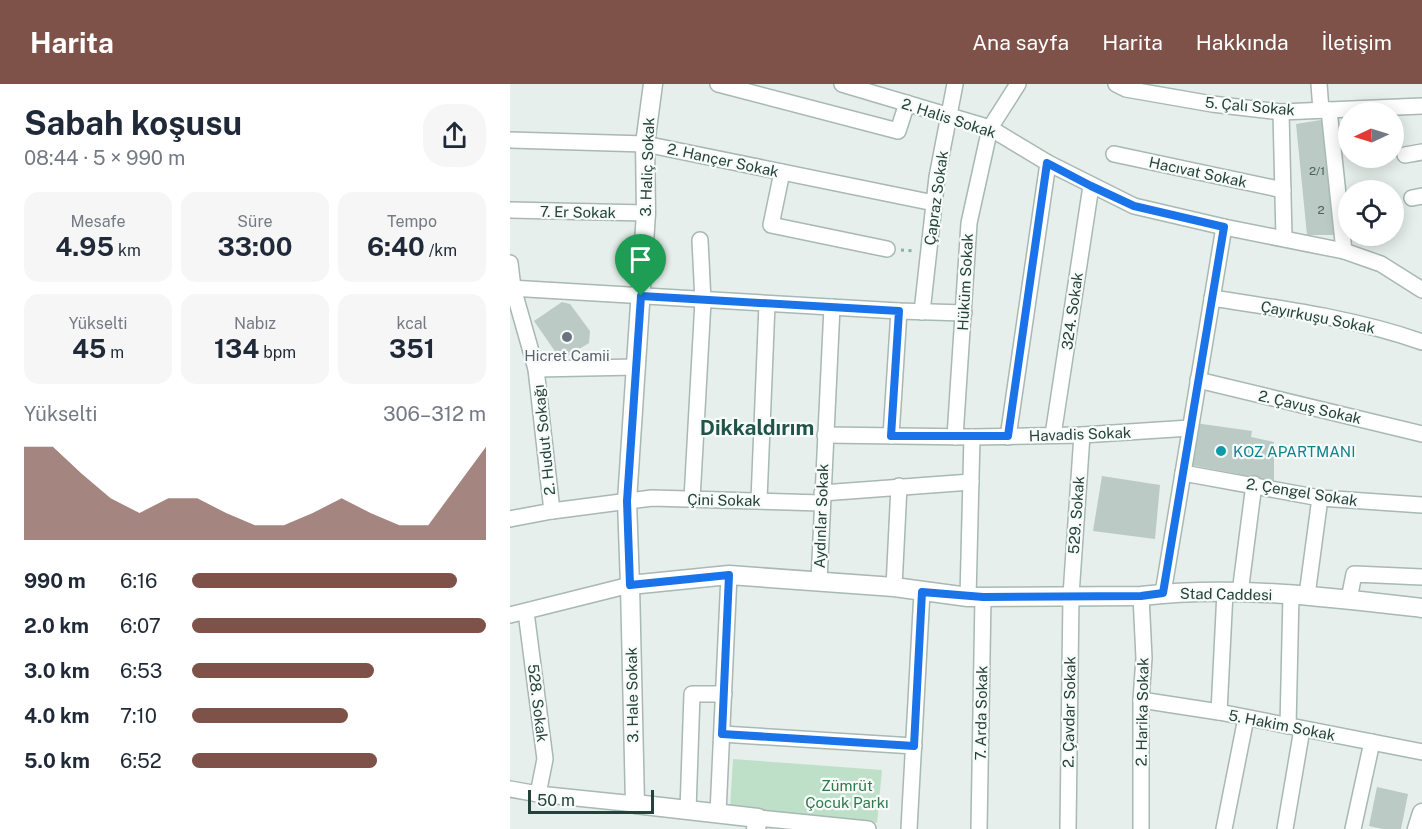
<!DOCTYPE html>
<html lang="tr">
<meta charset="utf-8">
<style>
:root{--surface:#fff;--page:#f6f6f7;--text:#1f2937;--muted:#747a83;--accent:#7f5249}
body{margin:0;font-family:"Public Sans",sans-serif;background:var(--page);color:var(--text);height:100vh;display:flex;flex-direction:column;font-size:22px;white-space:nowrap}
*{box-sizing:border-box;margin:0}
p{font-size:20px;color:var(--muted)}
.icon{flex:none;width:33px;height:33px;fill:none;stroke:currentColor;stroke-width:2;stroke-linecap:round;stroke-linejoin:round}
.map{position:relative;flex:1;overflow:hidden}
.drawer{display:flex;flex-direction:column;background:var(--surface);width:510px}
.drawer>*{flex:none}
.needle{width:39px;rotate:266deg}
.tools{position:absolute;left:828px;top:18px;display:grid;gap:12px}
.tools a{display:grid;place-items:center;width:66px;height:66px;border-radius:50%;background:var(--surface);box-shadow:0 3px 15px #0003;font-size:30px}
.scale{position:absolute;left:18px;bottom:15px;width:126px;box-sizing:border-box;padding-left:6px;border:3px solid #24423a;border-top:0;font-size:16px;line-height:21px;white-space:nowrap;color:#24423a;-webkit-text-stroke:4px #f7fbf9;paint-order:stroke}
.pin{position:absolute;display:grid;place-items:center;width:51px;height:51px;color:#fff;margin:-62px -26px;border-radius:50% 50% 50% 0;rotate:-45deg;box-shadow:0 0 6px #0007}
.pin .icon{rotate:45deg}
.round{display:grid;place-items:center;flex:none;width:63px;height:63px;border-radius:24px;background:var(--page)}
.head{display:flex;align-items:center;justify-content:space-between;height:102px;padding:0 24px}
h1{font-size:33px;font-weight:700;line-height:45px}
.stats{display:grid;grid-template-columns:repeat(3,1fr);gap:9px;height:102px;padding:6px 24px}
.stats div{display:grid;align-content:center;border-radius:15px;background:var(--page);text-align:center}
.stats b{font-size:26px;font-weight:700}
.stats small{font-size:16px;font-weight:400}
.stats p{font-size:16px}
.chart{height:168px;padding:12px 24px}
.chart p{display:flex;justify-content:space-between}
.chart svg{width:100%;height:108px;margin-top:6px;fill:var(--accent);opacity:.7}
ul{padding:0 24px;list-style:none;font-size:20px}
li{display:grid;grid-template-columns:96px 72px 1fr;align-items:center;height:45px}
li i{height:15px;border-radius:8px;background:var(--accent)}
header{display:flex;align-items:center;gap:36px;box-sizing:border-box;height:84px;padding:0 30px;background:var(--accent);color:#fff}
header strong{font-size:28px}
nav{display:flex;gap:33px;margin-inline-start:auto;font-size:21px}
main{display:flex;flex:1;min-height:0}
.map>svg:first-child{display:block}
.green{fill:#bfe0c8}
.building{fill:#bbcac4}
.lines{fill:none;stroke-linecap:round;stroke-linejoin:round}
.minor-casing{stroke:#a8b8b2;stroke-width:18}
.tertiary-casing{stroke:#a8b8b2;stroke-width:21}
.path{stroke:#86b3a5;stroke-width:3;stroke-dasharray:3 4.5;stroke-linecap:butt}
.minor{stroke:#fff;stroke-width:15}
.tertiary{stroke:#fff;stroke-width:18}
.route-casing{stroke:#fff;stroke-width:12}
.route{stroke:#1a73e8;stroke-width:8}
.worship-dot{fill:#6b7280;stroke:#f7fbf9;stroke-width:2}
.culture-dot{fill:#0f9aa8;stroke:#f7fbf9;stroke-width:2}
.labels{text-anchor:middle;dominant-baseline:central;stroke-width:4.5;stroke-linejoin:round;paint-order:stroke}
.number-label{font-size:12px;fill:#4a645c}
.street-label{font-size:15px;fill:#24423a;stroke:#f7fbf9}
.worship-label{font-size:15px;fill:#5b616d;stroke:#f7fbf9}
.culture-label{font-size:15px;fill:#0d838f;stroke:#f7fbf9;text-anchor:start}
.park-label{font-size:15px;fill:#2d7a4b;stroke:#f7fbf9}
.district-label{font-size:21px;font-weight:bold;fill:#1f5548;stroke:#f7fbf9}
</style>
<header>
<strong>Harita</strong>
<nav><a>Ana sayfa</a><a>Harita</a><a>Hakkında</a><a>İletişim</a></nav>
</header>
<main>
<section class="drawer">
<div class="head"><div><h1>Sabah koşusu</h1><p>08:44 · 5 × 990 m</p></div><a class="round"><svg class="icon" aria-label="share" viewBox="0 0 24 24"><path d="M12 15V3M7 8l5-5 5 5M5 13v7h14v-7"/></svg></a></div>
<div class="stats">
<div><p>Mesafe</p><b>4.95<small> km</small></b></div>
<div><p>Süre</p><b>33:00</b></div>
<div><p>Tempo</p><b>6:40<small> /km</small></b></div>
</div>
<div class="stats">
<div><p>Yükselti</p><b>45<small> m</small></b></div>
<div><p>Nabız</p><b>134<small> bpm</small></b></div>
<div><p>kcal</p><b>351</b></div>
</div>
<div class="chart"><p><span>Yükselti</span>306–312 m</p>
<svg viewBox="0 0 160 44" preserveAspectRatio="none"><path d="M0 44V6L10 6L20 17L30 27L40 33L50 27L60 27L70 33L80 38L90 38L100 33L110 27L120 33L130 38L140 38L150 22L160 6V44z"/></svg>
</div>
<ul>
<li><b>990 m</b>6:16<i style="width:90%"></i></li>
<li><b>2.0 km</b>6:07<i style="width:100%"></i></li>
<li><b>3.0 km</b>6:53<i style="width:62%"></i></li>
<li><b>4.0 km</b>7:10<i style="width:53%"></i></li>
<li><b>5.0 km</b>6:52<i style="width:63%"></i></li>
</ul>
</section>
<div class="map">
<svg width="912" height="745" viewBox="0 0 912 745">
<rect width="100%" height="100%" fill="#e6efeb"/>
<path class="green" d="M223,675L372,686L367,739L220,725Z"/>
<g class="building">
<path d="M817,35L830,151H797L786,40Z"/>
<path d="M52,218L60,220L80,247L79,259L51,276L24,237Z"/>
<path d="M685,339L742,347L741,353L764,358V397L681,381Z"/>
<path d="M592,392L650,401L645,455L583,447Z"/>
<path d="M867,703L898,710L891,745H873L859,742Z"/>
</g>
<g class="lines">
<defs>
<g id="minor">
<path d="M208,0L388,47L397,19"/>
<path d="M332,0L480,44L538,79L624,122L714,143L834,167L871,180L912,206"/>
<path d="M606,0L616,5L702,20L771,28L912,22"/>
<path d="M809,0L811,26"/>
<path d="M819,26L834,167"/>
<path d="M771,28L774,154"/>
<path d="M0,56L135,60L424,119"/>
<path d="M604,70L773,106"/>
<path d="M895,71L912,68"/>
<path d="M272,88L261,141L377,165"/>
<path d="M902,114L912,112"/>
<path d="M0,126L136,129"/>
<path d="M0,179L3,204L26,285L42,427"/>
<path d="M0,204L389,227L454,229"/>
<path d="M702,214C773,225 844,234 912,258"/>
<path d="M412,228L427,93L445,0"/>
<path d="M26,285L127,283"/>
<path d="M688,296L912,350"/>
<path d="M315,351L462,353L572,351L680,344"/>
<path d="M543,351L581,102"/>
<path d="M381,352L389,227"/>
<path d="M445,353L459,139L480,44L508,0"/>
<path d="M498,353L538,79"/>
<path d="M673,389L810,414L912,421"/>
<path d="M312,409L461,398"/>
<path d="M182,415L193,217L190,156"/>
<path d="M249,416L257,220"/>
<path d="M0,435L42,427L142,414L311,419"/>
<path d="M309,497L322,223"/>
<path d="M384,503L389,402"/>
<path d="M653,509L714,143"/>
<path d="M730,509L744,400"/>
<path d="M797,511L810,414"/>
<path d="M458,513L462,353"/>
<path d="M839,515L844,490L912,493"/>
<path d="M16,528L35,675L28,710"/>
<path d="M0,531L120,501"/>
<path d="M631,616L709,628L912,668"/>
<path d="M709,628L715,508"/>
<path d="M778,642L781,511"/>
<path d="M212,650L404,662"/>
<path d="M0,705L28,710L125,720"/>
<path d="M178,726L182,610H214"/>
<path d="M208,729L219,491"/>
<path d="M248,734L358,745"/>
<path d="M399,745L412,508"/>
<path d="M469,745L473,513"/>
<path d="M558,745L561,511L572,351"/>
<path d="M631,745V616L634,574L631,512"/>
<path d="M714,745L736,634"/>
<path d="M775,745L792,645"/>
<path d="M843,745L862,658"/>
</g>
<g id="tertiary">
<path d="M143,0L135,60L136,129L117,417L120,501L219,491L384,503L458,513L631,512C724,501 819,513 912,524"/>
<path d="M120,501L125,720L248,734L246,745"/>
<path d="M907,745L912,729"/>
</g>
</defs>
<use href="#minor" class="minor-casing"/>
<use href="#tertiary" class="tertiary-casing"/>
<path class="path" d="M391,166L405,167"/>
<use href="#minor" class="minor"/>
<use href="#tertiary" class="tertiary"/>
</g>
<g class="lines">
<defs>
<path id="route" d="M537,79L581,102L624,122L714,143L653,509L631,512L473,513L412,508L404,662L212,650L219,491L120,501L117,417L131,212L389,227L381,352H498Z"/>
</defs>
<use href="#route" class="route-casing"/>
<use href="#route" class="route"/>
</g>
<circle class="worship-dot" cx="57" cy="253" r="6"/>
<circle class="culture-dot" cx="711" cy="367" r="6"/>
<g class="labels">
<g class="number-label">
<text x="807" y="87">2/1</text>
<text x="811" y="126">2</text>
</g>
<g class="street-label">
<text transform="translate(740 22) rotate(5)">5. Çalı Sokak</text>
<text transform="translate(439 34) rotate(18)">2. Halis Sokak</text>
<text transform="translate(213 76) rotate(12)">2. Hançer Sokak</text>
<text transform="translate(137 83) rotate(-88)">3. Haliç Sokak</text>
<text transform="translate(688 88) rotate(12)">Hacıvat Sokak</text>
<text transform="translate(426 114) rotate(-82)">Çapraz Sokak</text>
<text transform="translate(68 128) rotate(1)">7. Er Sokak</text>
<text transform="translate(455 198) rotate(-87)">Hüküm Sokak</text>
<text transform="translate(562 227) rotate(-82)">324. Sokak</text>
<text transform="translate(808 233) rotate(11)">Çayırkuşu Sokak</text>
<text transform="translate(800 323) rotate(13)">2. Çavuş Sokak</text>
<text transform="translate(570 350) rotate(-2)">Havadis Sokak</text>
<text transform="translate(34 356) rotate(-96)">2. Hudut Sokağı</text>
<text transform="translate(792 408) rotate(9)">2. Çengel Sokak</text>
<text transform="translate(214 416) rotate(1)">Çini Sokak</text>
<text transform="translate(566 431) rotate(-86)">529. Sokak</text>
<text transform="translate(311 432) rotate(-88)">Aydınlar Sokak</text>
<text transform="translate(716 510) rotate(1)">Stad Caddesi</text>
<text transform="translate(122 611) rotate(-91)">3. Hale Sokak</text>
<text transform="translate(28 619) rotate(83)">528. Sokak</text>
<text transform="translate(559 628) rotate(-89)">2. Çavdar Sokak</text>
<text transform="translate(632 628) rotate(-89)">2. Harika Sokak</text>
<text transform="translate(471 629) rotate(-89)">7. Arda Sokak</text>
<text transform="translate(772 641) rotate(11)">5. Hakim Sokak</text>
</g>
<g class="worship-label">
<text x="57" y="271">Hicret Camii</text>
</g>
<g class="culture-label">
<text x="723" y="367">KOZ APARTMANI</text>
</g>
<g class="park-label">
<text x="337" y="701">Zümrüt<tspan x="337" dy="17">Çocuk Parkı</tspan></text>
</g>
<g class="district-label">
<text x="247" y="343">Dikkaldırım</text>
</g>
</g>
</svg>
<div class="tools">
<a><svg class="needle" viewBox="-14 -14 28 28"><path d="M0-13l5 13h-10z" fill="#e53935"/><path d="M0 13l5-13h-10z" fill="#747a83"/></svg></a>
<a><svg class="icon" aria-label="locate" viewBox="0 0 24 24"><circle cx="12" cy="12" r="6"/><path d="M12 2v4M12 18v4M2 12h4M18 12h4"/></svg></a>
</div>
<div class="scale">50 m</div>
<div class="pin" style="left:131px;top:212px;background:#1e9e55"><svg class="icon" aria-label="arrive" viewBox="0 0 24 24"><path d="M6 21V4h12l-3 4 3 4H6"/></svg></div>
</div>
</main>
